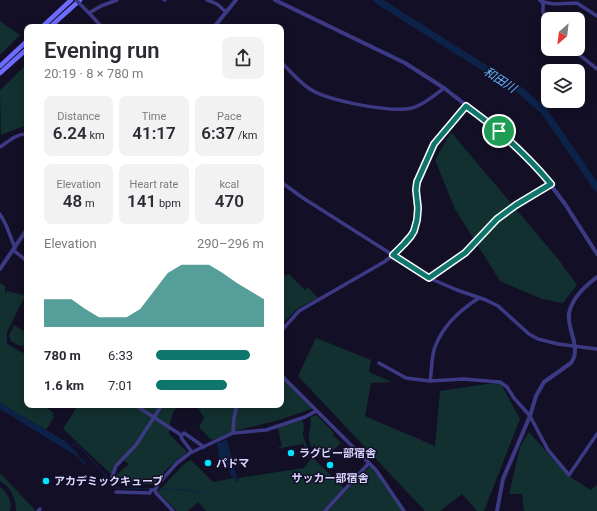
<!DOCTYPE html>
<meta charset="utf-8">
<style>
:root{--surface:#fff;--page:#f2f2f3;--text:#2b2b33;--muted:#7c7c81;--accent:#0f766e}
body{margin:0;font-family:Roboto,"Noto Sans JP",sans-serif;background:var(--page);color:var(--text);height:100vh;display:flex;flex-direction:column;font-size:15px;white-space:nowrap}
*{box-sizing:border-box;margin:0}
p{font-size:13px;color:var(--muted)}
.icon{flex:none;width:22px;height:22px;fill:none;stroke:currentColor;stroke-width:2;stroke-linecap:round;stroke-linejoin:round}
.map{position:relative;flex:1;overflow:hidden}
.details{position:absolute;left:24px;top:24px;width:260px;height:384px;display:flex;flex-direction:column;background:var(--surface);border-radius:8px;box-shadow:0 2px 10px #0003}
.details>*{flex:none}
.needle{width:26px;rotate:208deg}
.tools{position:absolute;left:541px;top:12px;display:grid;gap:8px}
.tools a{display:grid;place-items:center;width:44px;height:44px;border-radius:8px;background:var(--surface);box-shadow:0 2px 10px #0003;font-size:20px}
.pin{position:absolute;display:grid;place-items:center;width:34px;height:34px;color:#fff;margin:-17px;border:2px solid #fff;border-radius:50%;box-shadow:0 1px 4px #0007}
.round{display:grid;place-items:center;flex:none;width:42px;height:42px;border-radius:8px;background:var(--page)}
.headline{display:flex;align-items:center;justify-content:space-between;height:68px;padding:0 20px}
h1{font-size:22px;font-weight:600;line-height:30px}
.stats{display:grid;grid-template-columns:repeat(3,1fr);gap:6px;height:68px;padding:4px 20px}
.stats div{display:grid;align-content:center;border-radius:8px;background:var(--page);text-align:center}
.stats b{font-size:17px;font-weight:600}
.stats small{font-size:11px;font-weight:400}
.stats p{font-size:11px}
.chart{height:112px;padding:8px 20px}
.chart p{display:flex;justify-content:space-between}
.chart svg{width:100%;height:72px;margin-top:4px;fill:var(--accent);opacity:.7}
ul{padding:0 20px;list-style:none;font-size:13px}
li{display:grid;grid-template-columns:64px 48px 1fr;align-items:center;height:30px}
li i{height:10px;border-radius:5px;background:var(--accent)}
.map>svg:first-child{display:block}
.green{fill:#12302f}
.water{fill:#0c2248}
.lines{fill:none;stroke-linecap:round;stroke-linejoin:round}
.stream{stroke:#0c2248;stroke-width:1}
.river{stroke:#0c2248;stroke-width:7}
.minor{stroke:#3d3a85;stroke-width:3.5}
.tertiary{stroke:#3d3a85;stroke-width:4}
.secondary{stroke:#6f6bff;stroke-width:4.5}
.minor-bridge{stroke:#3d3a85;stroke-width:3.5}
.route-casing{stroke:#fff;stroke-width:8}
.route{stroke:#0f766e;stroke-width:5}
.poi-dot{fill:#00e5ff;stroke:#130f26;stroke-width:1.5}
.labels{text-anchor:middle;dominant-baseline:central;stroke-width:3;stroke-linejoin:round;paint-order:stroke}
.poi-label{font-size:11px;font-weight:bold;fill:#d9d4ff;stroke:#130f26;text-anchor:start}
.water-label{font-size:12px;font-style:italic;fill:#62b6ff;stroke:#130f26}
</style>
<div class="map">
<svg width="597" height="511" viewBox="0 0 597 511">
<rect width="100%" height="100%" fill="#130f26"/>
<g class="green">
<path d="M0,21L20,35L0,55Z"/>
<path d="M27,64V125L1,135L0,90Z"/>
<path d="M451,132L558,259L577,285L563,303L542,299L500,281L455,209L435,160Z"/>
<path d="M281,271L286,276L289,274L305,290L308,287L318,298L298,308L285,321L281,319Z"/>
<path d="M0,283L5,286V294L7,291L23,295L25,296L7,332V344L27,355V405H43L54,413L52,416L54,417L46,430L0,403Z"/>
<path d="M14,325L27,333V345L20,346L11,341L9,336Z"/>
<path d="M316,338L371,360L369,372L392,382L371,383L365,416L435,446L440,391L500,382L520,419L484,511H477L462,494L440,511H425L298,376Z"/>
<path d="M281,376L314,408L279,420L231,432L222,437L213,440L210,439L199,427L204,418L196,405H281Z"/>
<path d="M78,405H178C171,414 170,423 169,434L187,452L169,467L153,484H122L115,476L129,464L123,460L111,474L63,429Z"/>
<path d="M317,415L334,433L333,435L341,443L328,455L321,447L318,450L314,445L312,448C305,433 313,431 310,417Z"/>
<path d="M302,420L304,425L303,435L308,450L304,457V444L275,449L282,446L278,428Z"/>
<path d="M529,432L567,475L591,490L597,485V511H524L522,494H509L520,447Z"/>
<path d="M312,457L344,488L323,511H206L198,502L188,511H177L158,492L184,464L191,460L213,482L234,478L237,482L239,480L238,478L304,468Z"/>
<path d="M370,466L375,471L403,511H327Z"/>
<path d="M0,473L35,510L34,511H16C16,499 11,487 0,481Z"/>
<path d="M0,487C8,493 12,501 10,511H0Z"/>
</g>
<g class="water">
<path d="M0,403L65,441L78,454L77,455L86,463L84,464L75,455L0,409Z"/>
<path d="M227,440L238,482L231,476L228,467L222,465L220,462L217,443Z"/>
</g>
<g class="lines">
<g class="stream">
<path d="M71,447L76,443L117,488L151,489"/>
<path d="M158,489L187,490L201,493L220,511"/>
</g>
<path class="river" d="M377,0L521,91L544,111L597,188"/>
<g class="minor">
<path d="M164,0H165"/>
<path d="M207,0L217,4L226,12"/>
<path d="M548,23L543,12V2L554,4L577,3L597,16"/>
<path d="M102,27L89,13L101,6L117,0"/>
<path d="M572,49L597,69"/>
<path d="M281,62C290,71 300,83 310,89C328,101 392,113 412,108C423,105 435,95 444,88"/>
<path d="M0,147C8,142 17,133 27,134"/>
<path d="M281,182L303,198L429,278L457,290L486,300L498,306L529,334L538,339L558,344L597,349"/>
<path d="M0,214L6,225L15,248"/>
<path d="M13,250L27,261"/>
<path d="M429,278L465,253L497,219L516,205L551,184"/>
<path d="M281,331L299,311L384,262L393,255L411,236L417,220L418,208L416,190L417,183L433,145L466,106"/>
<path d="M379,363L406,378L430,381L463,379L500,382L507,387L514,398L530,416L548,450L569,475L597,434"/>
<path d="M281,375L376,470L404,511"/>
<path d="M430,381C432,371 431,357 435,347C443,325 460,310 479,298"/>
<path d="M135,405L181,435"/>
<path d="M233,433L234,418L237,405"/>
<path d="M192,452L182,439L181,436L184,433L204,447"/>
<path d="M112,477L116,466L136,445L162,405"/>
<path d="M155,490L158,484L177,463L190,453L233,433L266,430L305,417L316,411"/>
<path d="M155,490L156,493L173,511"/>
<path d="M116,492L150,493L151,490H155"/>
<path d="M38,511L40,509"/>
<path d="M325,511L369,463"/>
</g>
<g class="tertiary">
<path d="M275,0L405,63L444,88L480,116L512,142L538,168L565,204L597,254"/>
<path d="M540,0L543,2"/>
<path d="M214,27L236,0"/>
<path d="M0,269L27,229"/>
<path d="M497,511L503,479L530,416L536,396L544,382L571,363C582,348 567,330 569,314C571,299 585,286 597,277"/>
</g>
<g class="secondary">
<path d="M42,27L71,0"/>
<path d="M50,27L80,0"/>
<path d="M0,66L27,41"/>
<path d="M0,73L27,49"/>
</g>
<path class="minor-bridge" d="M76,0L89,13"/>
</g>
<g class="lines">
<defs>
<path id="route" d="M466,106C498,129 526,154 551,184L516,205L497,219L465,253L429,278L393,255L404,244L411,236L414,231L417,220L418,208L416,190L417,182L434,144Z"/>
</defs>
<use href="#route" class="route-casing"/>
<use href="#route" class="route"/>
</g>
<g class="poi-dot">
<circle cx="291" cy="453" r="4"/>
<circle cx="208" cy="463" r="4"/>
<circle cx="330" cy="465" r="4"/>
<circle cx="46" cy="481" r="4"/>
</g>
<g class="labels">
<g class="poi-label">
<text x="299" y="453">ラグビー部宿舎</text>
<text x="216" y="463">パドマ</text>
<text x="330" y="478" text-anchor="middle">サッカー部宿舎</text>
<text x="54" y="481">アカデミックキューブ</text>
</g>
<g class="water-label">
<text transform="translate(500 80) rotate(33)">和田川</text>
</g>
</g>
</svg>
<div class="tools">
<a><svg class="needle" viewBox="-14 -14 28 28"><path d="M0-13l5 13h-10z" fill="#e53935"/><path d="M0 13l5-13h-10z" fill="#7c7c81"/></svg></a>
<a><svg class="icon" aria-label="layers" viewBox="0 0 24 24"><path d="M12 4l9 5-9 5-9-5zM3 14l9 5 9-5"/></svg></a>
</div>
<div class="pin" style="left:499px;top:131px;background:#1e9e55"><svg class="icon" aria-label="arrive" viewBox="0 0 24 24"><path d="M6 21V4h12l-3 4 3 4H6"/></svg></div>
<section class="details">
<div class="headline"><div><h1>Evening run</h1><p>20:19 · 8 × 780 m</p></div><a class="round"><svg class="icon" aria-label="share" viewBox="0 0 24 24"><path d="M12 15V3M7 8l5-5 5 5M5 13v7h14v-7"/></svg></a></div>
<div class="stats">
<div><p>Distance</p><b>6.24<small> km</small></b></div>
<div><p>Time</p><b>41:17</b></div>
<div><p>Pace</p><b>6:37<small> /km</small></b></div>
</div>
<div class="stats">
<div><p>Elevation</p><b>48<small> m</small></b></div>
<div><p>Heart rate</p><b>141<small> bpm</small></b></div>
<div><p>kcal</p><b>470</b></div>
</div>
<div class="chart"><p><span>Elevation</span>290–296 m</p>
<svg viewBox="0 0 160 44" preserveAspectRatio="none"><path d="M0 44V27L10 27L20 27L30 33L40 38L50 38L60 38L70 33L80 22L90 11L100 6L110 6L120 6L130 11L140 17L150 22L160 27V44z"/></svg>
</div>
<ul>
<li><b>780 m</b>6:33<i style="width:87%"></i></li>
<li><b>1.6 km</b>7:01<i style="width:66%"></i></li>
</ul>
</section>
</div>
